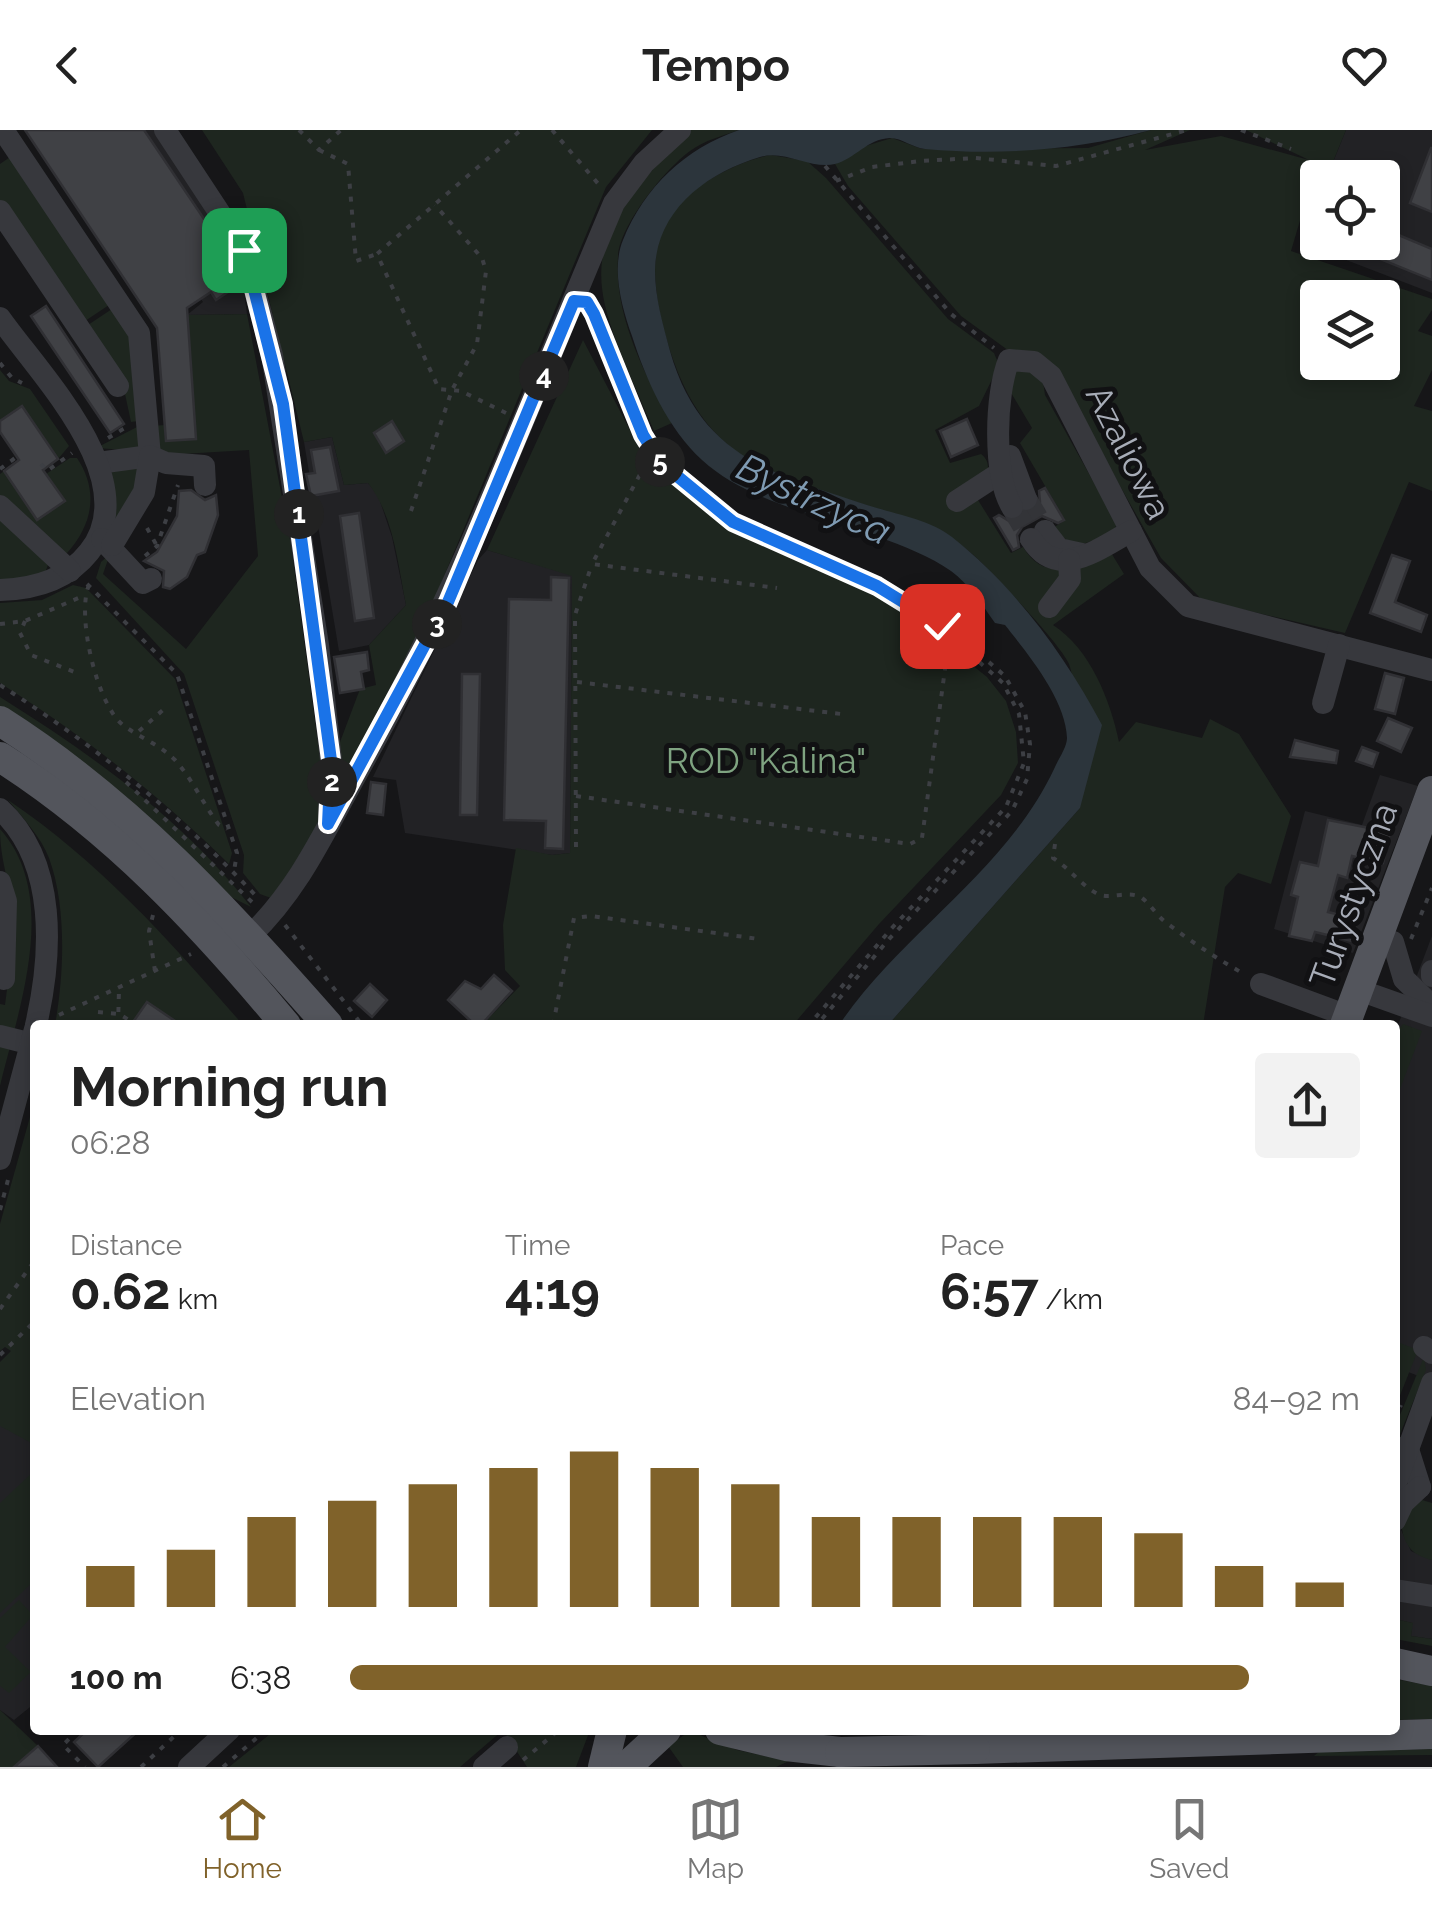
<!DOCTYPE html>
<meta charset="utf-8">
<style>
:root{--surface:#fff;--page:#f2f2f2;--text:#222;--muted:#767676;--line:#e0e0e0;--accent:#80622a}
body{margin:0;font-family:Raleway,sans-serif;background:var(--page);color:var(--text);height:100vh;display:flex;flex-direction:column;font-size:38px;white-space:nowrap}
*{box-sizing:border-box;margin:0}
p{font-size:32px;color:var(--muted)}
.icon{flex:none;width:55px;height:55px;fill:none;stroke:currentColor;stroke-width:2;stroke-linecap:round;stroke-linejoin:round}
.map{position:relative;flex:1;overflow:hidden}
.drawer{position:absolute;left:30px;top:890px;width:1370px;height:715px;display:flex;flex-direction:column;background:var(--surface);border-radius:10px;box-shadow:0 5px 15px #0003}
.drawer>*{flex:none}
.buttons{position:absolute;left:1300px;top:30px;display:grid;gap:20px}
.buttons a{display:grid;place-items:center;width:100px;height:100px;border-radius:10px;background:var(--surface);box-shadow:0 5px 15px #0003;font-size:50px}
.pin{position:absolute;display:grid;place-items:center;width:85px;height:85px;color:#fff;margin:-42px;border-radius:20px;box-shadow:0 5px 15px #0006}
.km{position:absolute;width:50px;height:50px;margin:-25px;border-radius:50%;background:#222;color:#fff;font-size:28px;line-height:50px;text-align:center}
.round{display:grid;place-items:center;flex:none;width:105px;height:105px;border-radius:10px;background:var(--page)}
.headline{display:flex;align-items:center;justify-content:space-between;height:170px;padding:0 40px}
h1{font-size:55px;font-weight:700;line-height:75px}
.figures{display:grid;grid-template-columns:repeat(3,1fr);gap:15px;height:170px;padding:10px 40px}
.figures div{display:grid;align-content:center}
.figures b{font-size:50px;font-weight:700}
.figures small{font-size:28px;font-weight:400}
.figures p{font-size:28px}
.chart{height:280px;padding:20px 40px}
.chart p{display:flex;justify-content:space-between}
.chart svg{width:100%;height:180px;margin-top:10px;stroke:var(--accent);stroke-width:6}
ul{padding:0 40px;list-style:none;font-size:32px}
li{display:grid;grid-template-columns:160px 120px 1fr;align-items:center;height:75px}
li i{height:25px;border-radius:12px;background:var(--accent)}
header{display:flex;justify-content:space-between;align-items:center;height:130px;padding:0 40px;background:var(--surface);font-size:45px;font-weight:700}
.menu{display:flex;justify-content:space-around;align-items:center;height:140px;border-top:2px solid var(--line);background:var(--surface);font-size:28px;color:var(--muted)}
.menu a{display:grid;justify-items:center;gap:5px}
.menu .selected{color:var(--accent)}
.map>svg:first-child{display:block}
.built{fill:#222225}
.green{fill:#1e261f;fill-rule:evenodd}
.water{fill:#2c353c}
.building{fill:#404145;stroke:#303034;stroke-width:2.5}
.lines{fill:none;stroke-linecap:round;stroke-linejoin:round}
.minor-tunnel{stroke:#333438;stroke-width:22;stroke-dasharray:22 11;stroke-linecap:butt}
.path{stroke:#3d3f44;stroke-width:4;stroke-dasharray:5 8;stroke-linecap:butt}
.minor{stroke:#37383d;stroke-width:22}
.major{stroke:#53555c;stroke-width:30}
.major-bridge{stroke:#53555c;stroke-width:30}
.route-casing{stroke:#fff;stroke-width:20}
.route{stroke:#1a73e8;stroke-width:12}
.labels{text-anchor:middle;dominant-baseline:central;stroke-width:10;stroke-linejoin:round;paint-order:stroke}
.street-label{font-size:35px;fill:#a8adb8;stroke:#111113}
.park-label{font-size:35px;fill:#7fa381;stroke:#111113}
.water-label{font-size:38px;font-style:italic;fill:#7f9bb3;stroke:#111113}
</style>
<header><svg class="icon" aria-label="back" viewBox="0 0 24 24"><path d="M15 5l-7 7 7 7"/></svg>Tempo<svg class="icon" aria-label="heart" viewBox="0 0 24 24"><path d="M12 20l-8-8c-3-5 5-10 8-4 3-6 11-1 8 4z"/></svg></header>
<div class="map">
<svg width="1432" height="1637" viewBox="0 0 1432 1637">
<rect width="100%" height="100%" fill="#161618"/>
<g class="built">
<path d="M87,0H155L239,127L247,184L187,185L203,172Z"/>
<path d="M1346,0H1432V163L1302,113L1317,72L1318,112H1382V48L1327,47Z"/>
<path d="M332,307L344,355L368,353L378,365L392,407L406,475L369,515L339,521L304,312Z"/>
<path d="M487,420L572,445L570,723L552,725L405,703L396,650L373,647L478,430Z"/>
<path d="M1380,645L1418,656L1353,823L1274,799L1305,681L1362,695Z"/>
<path d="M1432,806V1251L1395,1237V903Z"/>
<path d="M25,1252L35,1257V1573L14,1590L0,1580V1296Z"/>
<path d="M1395,1387L1411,1421L1432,1430V1509L1411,1506L1412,1493L1395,1489Z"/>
</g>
<g class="green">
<path d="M202,0H652L606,57L400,552L346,648L341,644L340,612L360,559L376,555L369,515L406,475C398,435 394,386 368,353L344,355L332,307L304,312L243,63Z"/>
<path d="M691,0H739C722,6 705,10 690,21C665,39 619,96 618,127C614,185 644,244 672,293L654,301C591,152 564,124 691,0Z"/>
<path d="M1151,0H1190L1145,20L1221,6L1309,30L1246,0H1346L1330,39L1317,33L1291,121L1432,169V180L1418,201L1432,206V240L1414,276L1432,281V361L1409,352L1345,503L1202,470L1161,428L1048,230L1016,226L961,186L848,56L835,34L859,18L892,8L922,19L1088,18ZM1318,168H1382V232H1318Z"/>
<path d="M13,25L112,173L79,195L0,78V34Z"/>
<path d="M771,25L807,31L826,48L948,189L994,223L999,235L979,276L935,300L950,333L981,324C996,335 983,354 978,370L1011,423L1023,417C1046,455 1077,435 1110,421L1124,444L1053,495C1090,519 1110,569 1119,612L1136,592L1202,608L1210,589L1239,604L1291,686L1271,754L1238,743L1225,757L1203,895H888L1080,678C1078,649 1078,556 1069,534C1062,516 997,448 980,431C955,406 920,393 887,382C769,343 702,336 665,204C656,170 648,126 665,93C682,60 735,31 771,25Z"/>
<path d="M115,177L134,205L138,291L131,292L125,264L82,199Z"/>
<path d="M247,184L291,415L321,635L320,697L271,768L260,764L243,743L244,725L184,544L96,448L101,432L110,424L103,444L186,519L258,426L249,320L165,325L154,320L151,296L165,295L166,311L196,309L187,185Z"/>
<path d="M583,210L646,331L751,411L891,470L987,547L1006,571L1016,602L1018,633L1001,665L879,794L793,895H482L520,856L505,840L503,795L516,718L552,725L570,723L572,446L487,420Z"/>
<path d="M1015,238L1042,245L1045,265L1117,394L1112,404L1074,417L1053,398L1065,390L1020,313L1032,298L1010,261Z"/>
<path d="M0,240L9,251L30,259L69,316L58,329L22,277L0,291Z"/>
<path d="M139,296L140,321L96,318Z"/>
<path d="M70,328H77C99,361 93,394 67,423L59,421L0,369V344L4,341L38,390L64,371L46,344Z"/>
<path d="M145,333L135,366L109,407L111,343L116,335Z"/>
<path d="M0,384L49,432L44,446L0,450Z"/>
<path d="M73,455L86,458L175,549L232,723L229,734C158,664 84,606 0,553V473L42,470Z"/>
<path d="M0,567C91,624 185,691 251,777L229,766L128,668L0,577Z"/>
<path d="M8,670C100,732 171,812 243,895H55C64,845 67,777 49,728C41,707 23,688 8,670Z"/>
<path d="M0,699C61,767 18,880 0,956V874L5,875C10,838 16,790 8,754C4,735 0,720 0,699Z"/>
<path d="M1403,894L1422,901L1395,972V903Z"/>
<path d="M35,969V1315L0,1296V1232L11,1221L5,1217L0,1221V1094Z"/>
<path d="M1395,1211L1418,1220L1395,1278Z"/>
<path d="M1424,1227L1426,1240L1398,1309L1395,1297Z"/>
<path d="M35,1340V1450L0,1483V1373Z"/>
<path d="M1419,1369L1432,1373V1430C1410,1425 1403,1413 1401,1392Z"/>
<path d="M19,1470L33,1485L5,1517L31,1542L9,1563L0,1556V1488Z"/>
<path d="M1395,1489L1413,1493L1411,1506L1432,1509V1516L1395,1509Z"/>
<path d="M1395,1549L1432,1556V1589L1395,1590Z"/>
<path d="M0,1580L38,1616L14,1637H0Z"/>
<path d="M275,1600H590L576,1637H527L503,1600L460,1637H229Z"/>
<path d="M690,1601L737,1620L789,1631L776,1637H683L668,1616Z"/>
<path d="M1432,1619V1625L1314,1626L1320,1621Z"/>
</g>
<path class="water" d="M739,0H1151C1078,20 1001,26 925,19C913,18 902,8 890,8C867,9 855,29 835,34C812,40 784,19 760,27C706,43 656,81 655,140C655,168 663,194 670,221C700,327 773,344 867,375C894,384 929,389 952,407C1015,457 1065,525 1102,595L1080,678L888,895H839C903,801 1007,741 1055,637C1059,628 1067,617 1067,608C1066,570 1028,524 1005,495L995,493C983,476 969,454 951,441C885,395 764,387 702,330C668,299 646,250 632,206C622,178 611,139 623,110C645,56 685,19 739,0Z"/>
<g class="building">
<path d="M25,0H144L231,129L233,138L221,145L231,160L216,170L211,162L187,178L196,309L166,311L157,198Z"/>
<path d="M1431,18H1432V82L1410,73Z"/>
<path d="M1382,98L1432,119V150L1341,113L1382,112Z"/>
<path d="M46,176L124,294L110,303L31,186Z"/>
<path d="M22,276L58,329L43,340L65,371L37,390L4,341L19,330L0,302V291Z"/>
<path d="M967,289L978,315L951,327L940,301Z"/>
<path d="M392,291L404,311L386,323L374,303Z"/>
<path d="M330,317L339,361L311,366L306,344L315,343L311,320Z"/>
<path d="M1045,358L1064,390L1058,393L1042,386L1022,397L1017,405L1019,417L1013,420L994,388L999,385L1011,392L1032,383L1040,372L1039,361Z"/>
<path d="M191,360L205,370L216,365L218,385L205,422L197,425L187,447L170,459L163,457L164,441L144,431L157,422L177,386L179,361Z"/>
<path d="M359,383L374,488L355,491L340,386Z"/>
<path d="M1392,425L1410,431L1395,472L1427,485L1421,502L1370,483Z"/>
<path d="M551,447L569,448L563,719L545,718L546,691L504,690L509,469L551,470Z"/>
<path d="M367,522L369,540L361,542L364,559L340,563L334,527Z"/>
<path d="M1385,543L1404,548L1395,584L1375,579Z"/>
<path d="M462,544H480L477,685H460Z"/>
<path d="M1388,588L1412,598L1401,622L1377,611Z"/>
<path d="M1295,610L1338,621L1336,633L1290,627Z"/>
<path d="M1362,617L1378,623L1373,637L1356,631Z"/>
<path d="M371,652L386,654L383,685L367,683Z"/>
<path d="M1328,690L1390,702L1383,733L1352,726L1347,748L1338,745L1328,782L1357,789L1352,811L1315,802L1312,811L1289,806L1298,767L1291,765L1300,732L1318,736Z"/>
<path d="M494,845L512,861L481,895H475L448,870L465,851L481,859Z"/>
<path d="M370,854L387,870L372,887L354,871Z"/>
<path d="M147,872L181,895H131Z"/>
<path d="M87,1600H139L98,1637L74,1612Z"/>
<path d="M38,1616L57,1637H14Z"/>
</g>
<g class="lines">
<g class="minor-tunnel">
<path d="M1026,369L1045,401"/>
<path d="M1012,377L1031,409"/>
</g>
<g class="path">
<path d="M299,0L319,20L341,0"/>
<path d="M552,0L601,57"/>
<path d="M1241,0L1291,19"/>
<path d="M319,20L348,34L356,131L377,124"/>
<path d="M825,36L951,184L994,218"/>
<path d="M836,51L872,37L921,31L975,28L1056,36L1187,0"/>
<path d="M592,172L647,300L667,330L738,388L917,470L1005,546L1025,582L1030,614L1027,649L1012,681L889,809L817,895"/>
<path d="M593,181L643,305L660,333L756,405L877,456L924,483L1003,553L1019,584L1024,633L1006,677L891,799L809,895"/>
<path d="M0,233L12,248L22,253"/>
<path d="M506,283L461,261L439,259L377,124L521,0"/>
<path d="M108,308L130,295"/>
<path d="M652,322L592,434L777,458"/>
<path d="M41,334L47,341L72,323"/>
<path d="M0,339L15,328L19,334"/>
<path d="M411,381L452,260L477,214L486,141L482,128L435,75"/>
<path d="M147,398L157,416"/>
<path d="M145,426L157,416L178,355"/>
<path d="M87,454L177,544L237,723L234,741"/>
<path d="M89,455C76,485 97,575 123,595C140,608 159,614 175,630C193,650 203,674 219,695L227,699"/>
<path d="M25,491L20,503L31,525L77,543"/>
<path d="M0,494L25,491L83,466"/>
<path d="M577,552L841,584"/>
<path d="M0,555C96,616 180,685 258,768"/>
<path d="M139,601L163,580"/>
<path d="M126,652L253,773"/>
<path d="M576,666L910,714L922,708L946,532"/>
<path d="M1055,714L1053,728C1069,738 1080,754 1096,763C1109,771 1128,759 1142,768C1150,774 1156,784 1164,791C1190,811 1216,828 1244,844"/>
<path d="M576,717L575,485L592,434"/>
<path d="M153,785L149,801L155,841"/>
<path d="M285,795L362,895"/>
<path d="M1411,809L1432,758"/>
<path d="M98,882L119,884L129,890"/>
<path d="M59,885L191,824"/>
<path d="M118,895L119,860"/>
<path d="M553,895L574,788L591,786L759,809"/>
<path d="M0,1080L9,1046"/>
<path d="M0,1179L35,1130"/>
<path d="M0,1225L35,1191"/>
<path d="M1395,1289L1401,1275"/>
<path d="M78,1600L63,1615L85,1637"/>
<path d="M523,1630L559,1600"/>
<path d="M141,1637L181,1600"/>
<path d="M223,1637L266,1600"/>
</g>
<g class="minor">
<path d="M3,0L139,203L150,326L98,333"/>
<path d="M165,0L244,120L272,225L318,515L331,630L329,686"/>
<path d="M0,81L118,256"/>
<path d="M0,188C41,246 146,351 89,422C67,450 35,459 0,460"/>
<path d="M1010,326L1026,369"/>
<path d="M957,371L1000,343"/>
<path d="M0,376L70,441"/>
<path d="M1012,377C993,345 995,264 1009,230L1034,232L1051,246L1150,438L1188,476L1432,540"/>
<path d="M1045,401L1059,419L1082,424"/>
<path d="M102,409L143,453L151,449"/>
<path d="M1031,409C1057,451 1097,420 1131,401"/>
<path d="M112,415L144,362L150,326L166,333L204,336L205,355"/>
<path d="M1049,477L1070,449L1069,430"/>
<path d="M1323,573L1339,515"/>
<path d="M0,679C58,732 52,825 36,895"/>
<path d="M0,752L6,771L4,849"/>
<path d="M250,806C300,758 325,700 357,643C460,460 532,266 614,73L644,33L680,0"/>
<path d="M1393,812L1404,849L1432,876"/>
<path d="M1432,841V846"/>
<path d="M1261,854L1348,886"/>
<path d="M1359,860L1432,886"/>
<path d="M0,906L32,914"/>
<path d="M0,1029L35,899"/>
<path d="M1424,1217L1432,1223"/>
<path d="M1407,1316L1420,1357"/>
<path d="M1395,1355L1432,1253"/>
<path d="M1395,1390L1403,1373L1420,1357"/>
<path d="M1395,1460L1432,1466"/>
<path d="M189,1637L229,1600"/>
<path d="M484,1637L507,1617"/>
</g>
<g class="major">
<path d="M0,591C129,673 228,781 328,895"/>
<path d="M0,627C113,699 201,793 286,895"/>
<path d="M1345,895L1432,661"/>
<path d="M1395,1533L1432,1541"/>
<path d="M720,1600L786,1616L840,1622"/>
<path d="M975,1619L1432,1604"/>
<path d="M603,1637L612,1600"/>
<path d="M626,1637L666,1600"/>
</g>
<path class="major-bridge" d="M840,1622L975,1619"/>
</g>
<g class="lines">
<defs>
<path id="route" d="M244,120L283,274L331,630L328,694L448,472L574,171L587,172L594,184L643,305L660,332L733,392L877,456L942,496"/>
</defs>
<use href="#route" class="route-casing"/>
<use href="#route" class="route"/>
</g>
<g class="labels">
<g class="street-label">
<text transform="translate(1129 322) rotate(63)">Azaliowa</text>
<text transform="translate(1353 765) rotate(-70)">Turystyczna</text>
</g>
<g class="park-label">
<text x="766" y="630">ROD "Kalina"</text>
</g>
<g class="water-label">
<text transform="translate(814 369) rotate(25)">Bystrzyca</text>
</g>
</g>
</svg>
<div class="buttons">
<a><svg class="icon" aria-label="locate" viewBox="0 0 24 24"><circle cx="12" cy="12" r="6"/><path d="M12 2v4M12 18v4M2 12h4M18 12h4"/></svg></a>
<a><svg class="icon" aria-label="layers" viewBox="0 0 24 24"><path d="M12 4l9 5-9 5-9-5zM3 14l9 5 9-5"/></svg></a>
</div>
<div class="pin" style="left:244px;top:120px;background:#1e9e55"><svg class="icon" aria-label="arrive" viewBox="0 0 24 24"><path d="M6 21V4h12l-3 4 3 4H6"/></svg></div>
<div class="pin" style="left:942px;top:496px;background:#d93025"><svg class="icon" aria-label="check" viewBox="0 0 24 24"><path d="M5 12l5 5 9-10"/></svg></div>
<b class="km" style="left:299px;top:384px">1</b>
<b class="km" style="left:332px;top:652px">2</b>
<b class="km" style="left:437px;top:494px">3</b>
<b class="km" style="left:544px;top:246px">4</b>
<b class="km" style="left:660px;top:332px">5</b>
<section class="drawer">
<div class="headline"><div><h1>Morning run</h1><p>06:28</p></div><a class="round"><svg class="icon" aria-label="share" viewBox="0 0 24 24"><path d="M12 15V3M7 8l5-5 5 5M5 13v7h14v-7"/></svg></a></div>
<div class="figures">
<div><p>Distance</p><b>0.62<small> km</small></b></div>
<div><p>Time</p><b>4:19</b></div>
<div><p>Pace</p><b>6:57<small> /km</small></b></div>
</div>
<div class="chart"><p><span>Elevation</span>84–92 m</p>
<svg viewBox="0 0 160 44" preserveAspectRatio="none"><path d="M5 44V34M15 44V30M25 44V22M35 44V18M45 44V14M55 44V10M65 44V6M75 44V10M85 44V14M95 44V22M105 44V22M115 44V22M125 44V22M135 44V26M145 44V34M155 44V38"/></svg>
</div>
<ul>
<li><b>100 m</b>6:38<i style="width:89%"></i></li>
</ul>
</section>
</div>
<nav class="menu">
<a class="selected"><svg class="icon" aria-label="home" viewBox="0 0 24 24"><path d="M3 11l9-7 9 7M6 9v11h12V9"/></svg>Home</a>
<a><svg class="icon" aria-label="map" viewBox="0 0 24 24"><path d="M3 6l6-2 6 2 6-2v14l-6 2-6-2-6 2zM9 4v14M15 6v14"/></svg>Map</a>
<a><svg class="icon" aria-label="saved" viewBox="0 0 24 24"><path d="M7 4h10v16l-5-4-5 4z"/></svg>Saved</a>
</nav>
